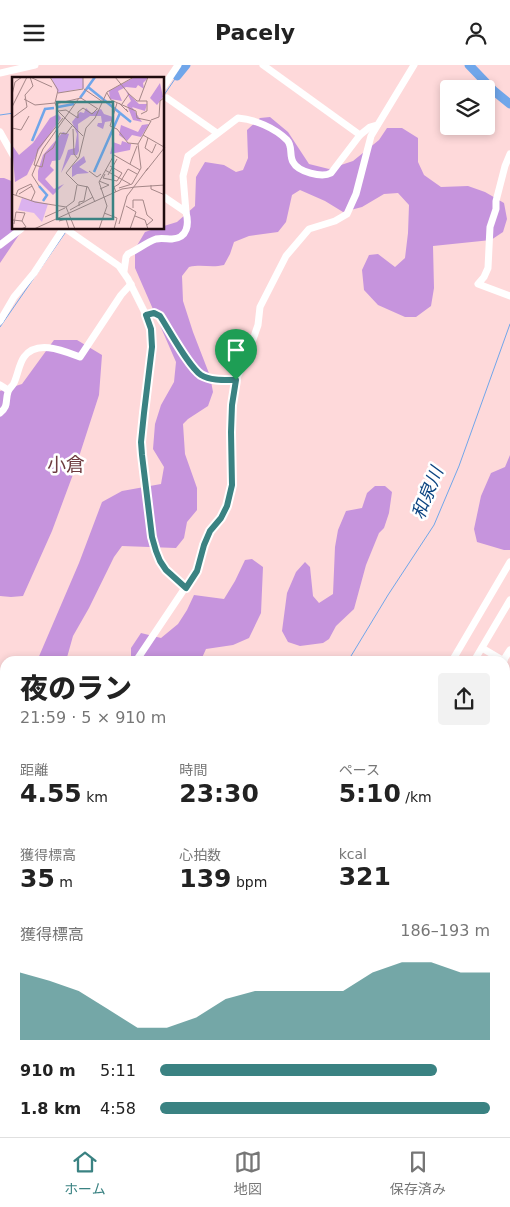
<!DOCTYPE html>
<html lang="ja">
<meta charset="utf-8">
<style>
:root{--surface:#fff;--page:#f2f2f2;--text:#222;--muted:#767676;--line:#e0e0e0;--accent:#3a8282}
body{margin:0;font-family:"DejaVu Sans","Noto Sans JP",sans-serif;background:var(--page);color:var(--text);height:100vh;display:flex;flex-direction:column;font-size:19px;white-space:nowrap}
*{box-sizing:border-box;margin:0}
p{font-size:16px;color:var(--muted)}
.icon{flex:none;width:28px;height:28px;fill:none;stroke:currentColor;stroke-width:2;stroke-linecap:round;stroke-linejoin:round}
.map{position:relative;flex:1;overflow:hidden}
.drawer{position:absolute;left:0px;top:591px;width:510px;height:481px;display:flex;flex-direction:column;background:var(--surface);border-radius:15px 15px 0 0;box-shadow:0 2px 8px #0003}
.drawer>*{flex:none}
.controls{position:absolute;left:440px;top:15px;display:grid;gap:10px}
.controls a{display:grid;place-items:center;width:55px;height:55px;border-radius:5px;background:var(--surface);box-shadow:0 2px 8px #0003;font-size:25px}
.pin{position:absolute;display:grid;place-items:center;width:42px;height:42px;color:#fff;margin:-51px -21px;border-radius:50% 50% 50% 0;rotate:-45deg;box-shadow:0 0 5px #0007}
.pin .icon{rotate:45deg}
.round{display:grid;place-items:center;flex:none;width:52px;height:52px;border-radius:5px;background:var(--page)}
.headline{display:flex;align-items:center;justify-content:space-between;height:85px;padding:0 20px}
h1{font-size:28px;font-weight:800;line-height:38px}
.stats{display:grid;grid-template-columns:repeat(3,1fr);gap:8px;height:85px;padding:5px 20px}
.stats div{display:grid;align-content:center}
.stats b{font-size:25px;font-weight:800}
.stats small{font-size:14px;font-weight:400}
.stats p{font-size:14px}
.chart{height:140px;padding:10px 20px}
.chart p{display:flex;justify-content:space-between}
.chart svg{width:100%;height:90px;margin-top:5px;fill:var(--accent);opacity:.7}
ul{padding:0 20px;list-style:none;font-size:16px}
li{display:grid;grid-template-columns:80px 60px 1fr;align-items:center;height:38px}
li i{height:12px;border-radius:6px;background:var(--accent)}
header{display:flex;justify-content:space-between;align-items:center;height:65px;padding:0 20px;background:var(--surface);font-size:22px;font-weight:800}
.menu{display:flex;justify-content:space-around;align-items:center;height:70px;border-top:1px solid var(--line);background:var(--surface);font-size:14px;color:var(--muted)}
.menu a{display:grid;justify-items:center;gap:2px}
.menu .active{color:var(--accent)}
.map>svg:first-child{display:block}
.forest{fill:#c694dd}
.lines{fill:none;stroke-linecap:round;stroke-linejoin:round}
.stream{stroke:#70a6ea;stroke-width:1}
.river{stroke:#70a6ea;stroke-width:9}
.minor{stroke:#fff;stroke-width:7}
.major{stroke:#d9a8ac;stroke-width:9}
.route-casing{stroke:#fff;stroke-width:10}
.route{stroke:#3a8282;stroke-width:6}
.labels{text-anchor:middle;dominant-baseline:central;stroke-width:5;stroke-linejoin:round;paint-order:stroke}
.water-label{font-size:18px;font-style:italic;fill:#0c4481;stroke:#fff}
.quarter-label{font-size:19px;fill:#6e3c40;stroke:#fff}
.inset-river{fill:none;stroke:#70a6ea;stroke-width:2.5}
.inset-road{fill:none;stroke:#a58788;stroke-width:1}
.view{fill:#3a8282;fill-opacity:0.15;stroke:#3a8282;stroke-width:2.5}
.inset-edge{fill:none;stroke:#1f0b0d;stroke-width:2.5}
</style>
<header><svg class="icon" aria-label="menu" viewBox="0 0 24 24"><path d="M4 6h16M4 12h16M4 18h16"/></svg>Pacely<svg class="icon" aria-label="person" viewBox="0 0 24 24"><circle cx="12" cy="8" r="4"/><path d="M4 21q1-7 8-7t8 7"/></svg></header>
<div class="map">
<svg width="510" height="1072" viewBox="0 0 510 1072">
<rect width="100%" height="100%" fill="#fed9da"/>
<g class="forest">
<path d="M270,52L288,67L309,99L329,104L353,96L379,75L387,63H402L418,73V97L424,110L441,122L468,121L485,127L504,138L507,154L503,167L491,175L433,181L434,223L431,241L416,252H405L378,240L364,225L362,205L369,190L378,189L395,202L405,193L408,168L409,140L398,128L384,129L362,142L343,147L325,136L300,125L292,130L286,157L278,167L249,171L234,177L230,189L224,200C211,203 202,199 189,202L182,211L183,236L193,267L210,311L213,327L208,341L188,354L183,359L185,389L197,423V445L187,457L184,473L176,483L122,481L114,492L89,543L73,571L66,596H37L79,498L102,437L122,426L161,419L164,402L153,384L155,359L161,340L174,317L176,297L135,203V184L145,167L154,164H164V161L177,157L195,141L196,112L205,97L224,100L236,107L243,105L248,93L247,65L260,53Z"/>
<path d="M0,113H4L14,117V164H23L0,198Z"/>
<path d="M54,275H77L102,290L99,330L75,404L52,466L23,531L11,532L0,531V326L22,319Z"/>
<path d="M510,390V485H504L477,477L474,464L481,431L491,408L505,402Z"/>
<path d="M375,421H385L392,427L389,448L384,463L379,468L366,500L354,544L336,561L329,574L323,578L300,581L288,577L282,566L287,528L296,507L305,497L310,502L313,531L319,538L333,529L335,482L338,465L346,446L362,443L367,428Z"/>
<path d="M252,494L263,502L261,548L249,573L233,580L206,584L201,595L202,596H131V583L141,568L161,573L178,559L187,545L194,530L224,534L235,516L245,495Z"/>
<path d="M5,774V817L0,820V779Z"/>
</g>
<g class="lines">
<g class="stream">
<path d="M164,30L177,11"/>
<path d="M0,50L14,48"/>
<path d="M0,262L65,168"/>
<path d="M348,596L388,530L434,460L459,401L510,259"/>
</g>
<g class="river">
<path d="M469,0L494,26L510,39"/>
<path d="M177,11L186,0"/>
</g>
<g class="minor">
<path d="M263,0L360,70L370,62L377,60"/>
<path d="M0,8L35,0"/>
<path d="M164,21L178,0"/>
<path d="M167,33L217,68"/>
<path d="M0,67L14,92"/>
<path d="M510,89L505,101L496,136V144L490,162L488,203L484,212L478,219L510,231"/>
<path d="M164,132L186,147L183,111L188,91L238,53C254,54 275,63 287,75C293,81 289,90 293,97C298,107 322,113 331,108L360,70"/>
<path d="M66,164L119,201L128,214L146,250L154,248L160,251C169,265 189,302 201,310C211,316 225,315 236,315"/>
<path d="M0,180L21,164"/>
<path d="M124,206L126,192L128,189C137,185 147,177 156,174C161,173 167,174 172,174C188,173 189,159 186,147"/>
<path d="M146,250L151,264L152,282L143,348L141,377L142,390L152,472L155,486L160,496L166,505L186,523"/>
<path d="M0,256L14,232L34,208L63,164"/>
<path d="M0,320L8,325"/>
<path d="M0,348C9,341 5,336 8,327C9,323 13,321 14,318C18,309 19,299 24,292C37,274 64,286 80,292L121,230L131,219"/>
<path d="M482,583L504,596"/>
<path d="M136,596L197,505L204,480L210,466L221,453L227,441L232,420L231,367L232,340L236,315L248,289L258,260L260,242L286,191L309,164L335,156L347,149L356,129L371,71L414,0"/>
<path d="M452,596L510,497"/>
<path d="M474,596L510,535"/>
<path d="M503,596L510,585"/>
<path d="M505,629L510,632"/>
<path d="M505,663L510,666"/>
<path d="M0,674L5,675"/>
<path d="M505,696L510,699"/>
<path d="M505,728L510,731"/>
<path d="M505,759L510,757"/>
<path d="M505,800L510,812"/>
<path d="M0,899H5"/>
<path d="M0,925H5"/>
<path d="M0,941L5,942"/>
<path d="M0,1003L5,999"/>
<path d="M0,1029L5,1027"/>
<path d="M505,1043L510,1045"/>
<path d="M126,1068L127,1072"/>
<path d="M132,1068L133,1072"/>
<path d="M2,1069L4,1072"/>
<path d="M63,1072L73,1068"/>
<path d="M409,1072L410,1068"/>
</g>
<g class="major">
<path d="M505,834L510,832"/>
<path d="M505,841L510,839"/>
<path d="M0,1054L5,1051"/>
<path d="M0,1061L5,1059"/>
</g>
</g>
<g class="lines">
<defs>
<path id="route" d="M154,248L160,251C169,265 189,302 201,310C211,316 225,315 236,315L232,340L231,367L232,420L227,441L221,453L210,466L204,480L197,506L186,523L166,505L160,496L156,486L152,472L142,390L141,377L144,348L152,282L151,264L146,250Z"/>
</defs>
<use href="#route" class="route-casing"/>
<use href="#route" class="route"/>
</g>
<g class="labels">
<g class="water-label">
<text transform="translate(427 428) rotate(-68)">和泉川</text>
</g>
<g class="quarter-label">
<text x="66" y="399">小倉</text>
</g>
</g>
<g transform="translate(12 12)">
<rect width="152" height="152" fill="#fed9da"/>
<path d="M39,0H71L72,11L46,16ZM10,121L36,127L30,145L22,136L6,133Z" fill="#dbb2ef"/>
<path d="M123,0H137L131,6L132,12L126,8L124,11L114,10L106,14L110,24L98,22L97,14ZM148,6L151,20L145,28L138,21ZM114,14L127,27H135L133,34L120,30L130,45L121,43L115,28L119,24ZM74,31L79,36L89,32L92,37L101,40L99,44L93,45L91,52L85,49L86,46H90L89,39H78L66,47L67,74L65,78H59L49,96L56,73L63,71L65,57L60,45L68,35L72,36ZM46,37L49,41L27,73L15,98L3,105L0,68L7,78L21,66L38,41ZM137,47L129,60L120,58L115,64L107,58L109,48L126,55L130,48ZM51,55L57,57L51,76L48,83L40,84L38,89L42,93L33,102L42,112L52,107L41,118L26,103V94L31,78ZM110,64L119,67L118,73L98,77L101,65L109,68ZM72,79L74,85L67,90L77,96L65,97L60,100V89Z" fill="#c694dd"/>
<path class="inset-river" d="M76,10L108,36M68,21L83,0M46,30L62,27M20,64L33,32L42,31M82,95L108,36L119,45M27,109L35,118L31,124"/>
<path class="inset-road" d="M18,0L40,10M38,0L46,13L43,26L46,34L71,59M103,0L117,17L110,27M72,12L91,25M46,16L71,12V0M95,16L99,23L124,34L125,41L139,44L126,67L129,91L120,107L107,111M117,17L125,24H135V34L129,37M0,18L3,5L10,0M12,22L23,28L43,26M127,24L136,0M105,26L98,49L105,52L116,66L126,67M107,26L116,35L114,32M43,27L69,21L86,32M0,30L15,0M46,34L54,33L66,41V35L71,31L80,37L85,32M0,41L15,30L13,18L21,9L18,0M51,41L26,72L22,88L30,90L33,77L41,71L48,56L54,57L60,49M139,43L147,40L148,24L153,20M0,51L9,53L17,39M61,52L62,77L66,82M131,58L152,70M136,61L133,71L136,73L140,76L144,67M118,87L125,69M93,93L118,107M77,94L85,100L89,97M134,94L153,70M93,97L91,101L105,104L110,96L98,89M96,98L105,82M87,104L97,108L88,112M139,108V112L153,118M27,109L20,98L31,72L67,21M123,110L153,108M104,115L102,110L107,107L116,92L125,97M0,117L23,125L54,130L63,152M7,117L20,109M4,118L6,113L19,107L23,115L19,124M83,125L76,110L66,108L54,96L67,80L74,51L83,41L95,15L122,0M67,129V125L72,124L75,109M114,129L124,135L118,152M54,130L62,124L65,108M121,131V123H131L135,138L141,143L135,148M58,133L81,120M92,136L105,141L102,152M123,139L133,143L136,152M33,140L53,131M1,143L10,144L14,150L9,152M47,144L54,142L57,152M2,147L4,135L13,136L10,144M107,147L115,119L136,91M22,152L110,112L123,110M87,152L95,129L87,105L102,78L128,93"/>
<path class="view" d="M45,25H101V142H45Z"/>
<rect width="152" height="152" class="inset-edge"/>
</g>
</svg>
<div class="controls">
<a><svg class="icon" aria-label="layers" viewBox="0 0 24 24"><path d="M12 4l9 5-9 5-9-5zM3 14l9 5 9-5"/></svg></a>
</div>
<div class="pin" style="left:236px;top:315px;background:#1e9e55"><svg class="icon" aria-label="arrive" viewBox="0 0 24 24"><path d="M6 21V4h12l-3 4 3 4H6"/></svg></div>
<section class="drawer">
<div class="headline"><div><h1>夜のラン</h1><p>21:59 · 5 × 910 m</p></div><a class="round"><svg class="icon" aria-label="share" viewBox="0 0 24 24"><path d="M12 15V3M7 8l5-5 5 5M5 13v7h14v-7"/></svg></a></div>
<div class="stats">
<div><p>距離</p><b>4.55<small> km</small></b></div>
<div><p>時間</p><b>23:30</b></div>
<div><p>ペース</p><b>5:10<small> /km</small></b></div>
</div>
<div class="stats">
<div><p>獲得標高</p><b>35<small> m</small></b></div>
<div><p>心拍数</p><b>139<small> bpm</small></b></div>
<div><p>kcal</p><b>321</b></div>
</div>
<div class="chart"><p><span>獲得標高</span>186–193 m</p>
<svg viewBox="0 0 160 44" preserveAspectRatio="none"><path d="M0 44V11L10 15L20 20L30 29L40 38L50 38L60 33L70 24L80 20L90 20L100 20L110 20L120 11L130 6L140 6L150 11L160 11V44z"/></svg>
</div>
<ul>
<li><b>910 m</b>5:11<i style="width:84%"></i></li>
<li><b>1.8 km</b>4:58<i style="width:100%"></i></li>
</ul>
</section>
</div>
<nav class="menu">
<a class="active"><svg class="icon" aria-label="home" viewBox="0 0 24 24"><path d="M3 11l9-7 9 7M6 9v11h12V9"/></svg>ホーム</a>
<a><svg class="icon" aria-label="map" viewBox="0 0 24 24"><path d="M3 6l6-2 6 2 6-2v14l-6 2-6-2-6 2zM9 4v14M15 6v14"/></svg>地図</a>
<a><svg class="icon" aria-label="saved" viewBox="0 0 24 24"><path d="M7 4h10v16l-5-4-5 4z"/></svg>保存済み</a>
</nav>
